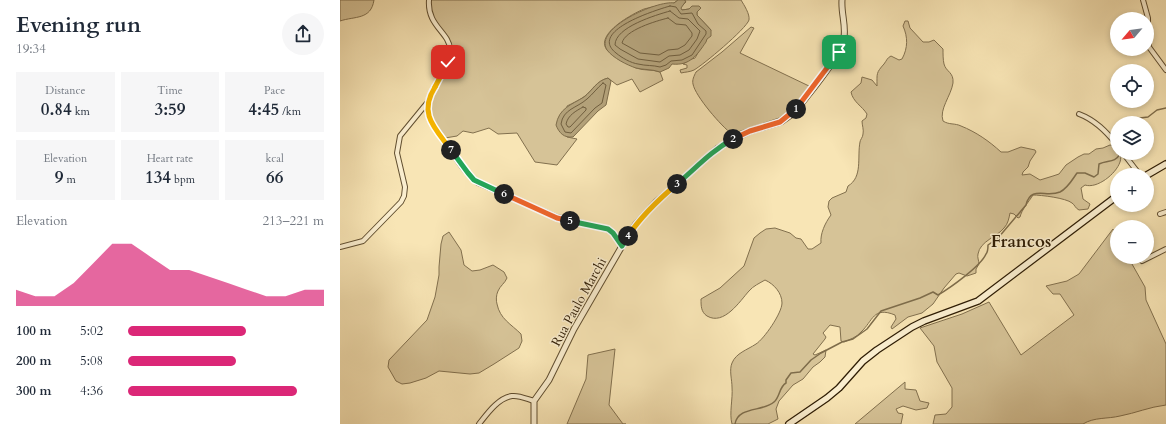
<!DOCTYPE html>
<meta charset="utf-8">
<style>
:root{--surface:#fff;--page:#f6f6f7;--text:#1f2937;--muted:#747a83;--accent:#db2777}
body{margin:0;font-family:Cardo,serif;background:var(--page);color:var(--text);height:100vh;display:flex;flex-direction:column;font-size:15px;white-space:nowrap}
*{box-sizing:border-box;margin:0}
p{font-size:13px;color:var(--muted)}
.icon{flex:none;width:22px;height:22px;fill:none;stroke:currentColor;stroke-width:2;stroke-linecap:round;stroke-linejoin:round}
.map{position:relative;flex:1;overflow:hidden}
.details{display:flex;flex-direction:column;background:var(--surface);width:340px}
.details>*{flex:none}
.needle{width:26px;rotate:241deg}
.fabs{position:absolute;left:770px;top:12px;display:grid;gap:8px}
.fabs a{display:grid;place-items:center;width:44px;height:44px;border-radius:50%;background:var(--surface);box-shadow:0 2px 6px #0003;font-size:20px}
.pin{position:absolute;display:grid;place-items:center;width:34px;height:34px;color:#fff;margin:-17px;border-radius:8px;box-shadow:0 2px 6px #0006}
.km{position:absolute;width:20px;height:20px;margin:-10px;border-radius:50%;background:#222;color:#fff;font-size:11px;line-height:20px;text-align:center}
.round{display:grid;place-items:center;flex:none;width:42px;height:42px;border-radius:21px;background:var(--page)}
.headline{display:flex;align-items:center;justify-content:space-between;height:68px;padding:0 16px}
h1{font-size:22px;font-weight:600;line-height:30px}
.figures{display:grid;grid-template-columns:repeat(3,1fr);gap:6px;height:68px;padding:4px 16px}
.figures div{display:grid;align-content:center;border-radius:0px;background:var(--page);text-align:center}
.figures b{font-size:17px;font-weight:600}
.figures small{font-size:11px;font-weight:400}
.figures p{font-size:11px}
.chart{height:112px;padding:8px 16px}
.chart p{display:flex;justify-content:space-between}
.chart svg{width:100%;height:72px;margin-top:4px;fill:var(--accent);opacity:.7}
ul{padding:0 16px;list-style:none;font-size:13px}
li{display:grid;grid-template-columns:64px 48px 1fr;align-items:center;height:30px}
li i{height:10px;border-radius:5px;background:var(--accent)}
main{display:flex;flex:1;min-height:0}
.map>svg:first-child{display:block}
.green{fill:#d6c397;stroke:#82704e}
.water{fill:#b3a179;stroke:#7e6c4a}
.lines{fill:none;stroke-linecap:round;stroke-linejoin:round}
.shore{stroke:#705e3e;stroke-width:1}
.stream{stroke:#7e6c4a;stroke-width:1.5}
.minor-casing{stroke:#604e30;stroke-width:6}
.tertiary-casing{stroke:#604e30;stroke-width:7}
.secondary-casing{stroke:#2e1c04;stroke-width:8}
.minor{stroke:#faeecf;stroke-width:4}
.tertiary{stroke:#faeecf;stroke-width:5}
.secondary{stroke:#faeecf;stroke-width:5.5}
.split-1-casing{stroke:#fff;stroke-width:8}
.split-2-casing{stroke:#fff;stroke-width:8}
.split-3-casing{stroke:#fff;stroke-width:8}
.split-4-casing{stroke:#fff;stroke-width:8}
.split-5-casing{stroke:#fff;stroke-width:8}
.split-6-casing{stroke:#fff;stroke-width:8}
.split-7-casing{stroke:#fff;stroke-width:8}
.split-8-casing{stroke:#fff;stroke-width:8}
.split-9-casing{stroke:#fff;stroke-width:8}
.split-1{stroke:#f0652b;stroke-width:5}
.split-2{stroke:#f0652b;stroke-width:5}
.split-3{stroke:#22a559;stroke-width:5}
.split-4{stroke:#f5b400;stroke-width:5}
.split-5{stroke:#22a559;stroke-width:5}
.split-6{stroke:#f0652b;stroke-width:5}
.split-7{stroke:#22a559;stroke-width:5}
.split-8{stroke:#f5b400;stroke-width:5}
.split-9{stroke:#f5b400;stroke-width:5}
.labels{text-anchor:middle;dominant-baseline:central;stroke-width:3;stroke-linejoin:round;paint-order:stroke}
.street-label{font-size:13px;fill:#2e1c04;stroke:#faeecf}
.district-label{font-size:17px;font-weight:bold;fill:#2e1c04;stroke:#faeecf}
</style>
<main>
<section class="details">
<div class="headline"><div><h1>Evening run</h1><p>19:34</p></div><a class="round"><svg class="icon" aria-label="share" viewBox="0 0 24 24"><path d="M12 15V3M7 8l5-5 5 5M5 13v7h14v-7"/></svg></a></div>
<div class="figures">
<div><p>Distance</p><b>0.84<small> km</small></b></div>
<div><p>Time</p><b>3:59</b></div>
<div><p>Pace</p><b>4:45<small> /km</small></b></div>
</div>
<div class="figures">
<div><p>Elevation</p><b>9<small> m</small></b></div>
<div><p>Heart rate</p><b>134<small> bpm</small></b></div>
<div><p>kcal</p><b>66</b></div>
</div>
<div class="chart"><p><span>Elevation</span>213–221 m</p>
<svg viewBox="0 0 160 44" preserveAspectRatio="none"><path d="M0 44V34L10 38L20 38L30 30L40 18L50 6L60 6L70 14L80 22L90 22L100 26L110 30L120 34L130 38L140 38L150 34L160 34V44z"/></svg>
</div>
<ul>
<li><b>100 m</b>5:02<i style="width:60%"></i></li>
<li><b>200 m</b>5:08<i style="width:55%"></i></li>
<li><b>300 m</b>4:36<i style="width:86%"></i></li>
</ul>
</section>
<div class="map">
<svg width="826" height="424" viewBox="0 0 826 424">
<rect width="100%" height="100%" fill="#f8e5b5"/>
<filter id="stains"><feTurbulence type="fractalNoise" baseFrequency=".005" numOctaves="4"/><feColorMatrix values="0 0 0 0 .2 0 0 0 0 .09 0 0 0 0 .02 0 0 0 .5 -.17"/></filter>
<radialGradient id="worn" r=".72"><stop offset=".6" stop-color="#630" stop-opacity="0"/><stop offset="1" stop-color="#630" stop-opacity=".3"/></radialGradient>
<g class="green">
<path d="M0,0H34C31,20 15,16 0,21Z"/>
<path d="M89,0H338L334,3C325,5 314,6 304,9C294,13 254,34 267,50C270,52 292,66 296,68C304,71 312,69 320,72L323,80L300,92L292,79L277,85L268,78C257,81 253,89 245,96C240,100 233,103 227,106V137L237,139L217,165L195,162L177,133L158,134L149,128L133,133L123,131L117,136L105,138L100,130L98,132L88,113L90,94L106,69L110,45L94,24Z"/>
<path d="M344,0H401C404,5 410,14 409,20C406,29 363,65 354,70C350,72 345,72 341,73L340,70L347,68V65L343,64L349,60L355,58L371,30L357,15V12L349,9L342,10L340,8L346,2Z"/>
<path d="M565,21H568L570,28L583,42H589L594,40L603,49C603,54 603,60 604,64C606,72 614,72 613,83C611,96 599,109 603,121C609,125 615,123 621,126C636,132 649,141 661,152H668L681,147L695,150L696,152L690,161L688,167L683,172L682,175L690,174L700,180L713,176L719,174L726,165L738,157L744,154H749L756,149L763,148L770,145C775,146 777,148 777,153H780C781,156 781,159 780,162C776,174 757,189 745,185L741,188L743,199L750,204L748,209L739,210C735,208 735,205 732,203C726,198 701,195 693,195C688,203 682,209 680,217L678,218L674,214L670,213C669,218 668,224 664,228C657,237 640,241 638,254C637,257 639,261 639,264L636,269V273L627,276L619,273L616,274L604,288L593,304L582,313L568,317L552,329L551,327L556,319L555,315C533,306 533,321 521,332C517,337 509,340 504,342L501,341L500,327L490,325L483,333L486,337L485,339L473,354L475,355L486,350L485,357L480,362L473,367L463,379L453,385L439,401L436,409L438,419L428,424H392C389,413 393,399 392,387C392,380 389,370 392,363C396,353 407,350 416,344C424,339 442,313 442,303C442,293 434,284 425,280C420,283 413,286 409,291C400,301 384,326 367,316C361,312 361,306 361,299L380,288L404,266L414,238L420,233L426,229L435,228L450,233L456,238L461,239L468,249H472L481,243C480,234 485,223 491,215L488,207L489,201L492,198L506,192L508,186C523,177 517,157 520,142C520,140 523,137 523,134C524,130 522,125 522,121L526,118L527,114C522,106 513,102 511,92L521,83L522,77L532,80L537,86C537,73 536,73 544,64C547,60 547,58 551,56L559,60L562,59C568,48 568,37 563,26Z"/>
<path d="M411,27L414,28L400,53L469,86C460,98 453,110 439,118L392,134C382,127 355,96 353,84C352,80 354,76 356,72L382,52Z"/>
<path d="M773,229L777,237V257H788L805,287L806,300L826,344V405C809,407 796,413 780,416C768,419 754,417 743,424H593L595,415L606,414L612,407V388L597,362L594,346L580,328L622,314L649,302L681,355L734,315L720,294H713L706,286L727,281L739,274Z"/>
<path d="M109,232L121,250L124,265L132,271L140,270L153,265L164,272L167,278C165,283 160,286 158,291C156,295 156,301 157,304C160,319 171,324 181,334L182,341L179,348L154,364L139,373L130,374L99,371L86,378L70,383L62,384L56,381L48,367L49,360L87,320L95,297L99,275V267L101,244L103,236Z"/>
<path d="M275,349L269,405L283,424H286H227L246,379L248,355Z"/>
<path d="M565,382V389L576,390L580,401L589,403L587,408L576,410L563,406L556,409L558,413L563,414L561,424H515Z"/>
</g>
<g class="water">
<path d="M338,0H344L346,1L341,8L342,10L349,9L352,6H359L361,8L357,12V15L371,30V36L367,39L366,42C357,55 350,66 332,64L329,68L320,72C312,69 304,70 296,68C287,65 273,58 267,50C253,28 318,0 334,3Z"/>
<path d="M268,78L271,81L266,105L258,111L233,137C224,138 219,133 216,125C219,108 231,105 244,97C253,90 256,81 268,78Z"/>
</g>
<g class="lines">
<g class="shore">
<path d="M330,6L336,7L341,14L352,13L358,24L366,31V34L352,55L342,60L331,61L326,65L320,67C313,65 306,66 298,64C291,63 282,58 276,53C248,31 316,10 330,6Z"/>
<path d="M330,11L339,18L348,19L360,31L357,39L349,50L340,55L329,56L320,62L298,59L280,49L275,45C275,27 316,15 330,11Z"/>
<path d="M328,18L336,24L346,25L352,33V36L345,45L338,49L328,50L319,55L300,53L282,43C285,30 316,21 328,18Z"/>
<path d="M263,83L266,85L262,103L255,108L231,133L225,132L221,124C223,109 237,108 247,99C253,94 257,88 263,83Z"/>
<path d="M243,107L246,108V110L230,127H228L226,124C228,115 236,111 243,107Z"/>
</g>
<g class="stream">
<path d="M796,123L800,118L808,117L817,110L826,108"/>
<path d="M395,424C398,406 423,412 434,402C440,397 439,387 446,383V380L451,373L460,372L471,360L481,353L502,342L513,339L527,329L541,311L580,298L593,292L598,295C610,288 641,266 646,254C648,252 648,248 648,245L658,238L686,205C691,185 706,198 720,192C728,188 732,180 737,173H745L754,177L758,174L759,164C768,160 775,163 780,154"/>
</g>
<defs>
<g id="minor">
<path d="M89,0C87,26 109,32 110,49C112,69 92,83 88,102C86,108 88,116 92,122C95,129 101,136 106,143C115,156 124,173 138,183L217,217L267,229L273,233L282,246"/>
<path d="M803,0L808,18V39L809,47L826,70"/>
<path d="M739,114C755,120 766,131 777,145"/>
<path d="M783,153L800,175"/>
<path d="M820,214L826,212"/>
<path d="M0,247L23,241L61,202L64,196L65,187L57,153L60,136L87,103"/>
<path d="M802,261L826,249"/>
<path d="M139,424C147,414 158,398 172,396C179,395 187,399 194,401"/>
</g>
<path id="tertiary" d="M194,424V401L209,380L234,329L282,246L296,224L316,202L339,183L358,165L378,148L410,131L441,122L451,115L458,108C470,92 502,55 504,37C506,25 501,13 502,0"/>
<g id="secondary">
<path d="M807,175L826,164"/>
<path d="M449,424L487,398L499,388L523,361L537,350L572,327L584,321L638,301L777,196"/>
</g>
</defs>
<use href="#minor" class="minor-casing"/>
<use href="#tertiary" class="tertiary-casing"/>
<use href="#secondary" class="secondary-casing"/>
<use href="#minor" class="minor"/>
<use href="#tertiary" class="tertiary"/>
<use href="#secondary" class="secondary"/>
</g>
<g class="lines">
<defs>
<path id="split-1" d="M456,109L499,52"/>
<path id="split-2" d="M393,139L410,131L440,122L456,109"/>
<path id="split-3" d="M337,184C356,168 371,151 393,139"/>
<path id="split-4" d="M288,236C302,215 318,200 337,184"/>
<path id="split-5" d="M230,221L268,229L273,233L282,246L288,236"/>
<path id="split-6" d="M164,194L217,218L230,221"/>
<path id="split-7" d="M111,150L128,173L134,180L164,194"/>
<path id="split-8" d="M95,87C78,114 95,128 111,150"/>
<path id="split-9" d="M95,87L108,62"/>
</defs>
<use href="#split-1" class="split-1-casing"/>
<use href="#split-2" class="split-2-casing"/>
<use href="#split-3" class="split-3-casing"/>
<use href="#split-4" class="split-4-casing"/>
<use href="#split-5" class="split-5-casing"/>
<use href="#split-6" class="split-6-casing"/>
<use href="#split-7" class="split-7-casing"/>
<use href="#split-8" class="split-8-casing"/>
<use href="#split-9" class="split-9-casing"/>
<use href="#split-1" class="split-1"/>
<use href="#split-2" class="split-2"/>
<use href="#split-3" class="split-3"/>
<use href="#split-4" class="split-4"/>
<use href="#split-5" class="split-5"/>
<use href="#split-6" class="split-6"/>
<use href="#split-7" class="split-7"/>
<use href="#split-8" class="split-8"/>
<use href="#split-9" class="split-9"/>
</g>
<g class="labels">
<g class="street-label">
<text transform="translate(239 302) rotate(-61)">Rua Paulo Marchi</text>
</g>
<g class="district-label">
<text x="681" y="241">Francos</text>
</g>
</g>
<rect width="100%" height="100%" filter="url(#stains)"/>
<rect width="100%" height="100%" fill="url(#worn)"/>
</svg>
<div class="fabs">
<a><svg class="needle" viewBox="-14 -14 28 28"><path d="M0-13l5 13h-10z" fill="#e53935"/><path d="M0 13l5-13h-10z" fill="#747a83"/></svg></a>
<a><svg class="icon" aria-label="locate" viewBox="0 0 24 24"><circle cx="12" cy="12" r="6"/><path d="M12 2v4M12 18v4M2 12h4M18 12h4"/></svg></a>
<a><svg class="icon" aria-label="layers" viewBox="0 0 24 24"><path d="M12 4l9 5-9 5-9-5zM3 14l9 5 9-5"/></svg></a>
<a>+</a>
<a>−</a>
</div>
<div class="pin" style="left:499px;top:52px;background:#1e9e55"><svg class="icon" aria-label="arrive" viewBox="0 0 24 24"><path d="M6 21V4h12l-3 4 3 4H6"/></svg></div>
<div class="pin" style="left:108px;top:62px;background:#d93025"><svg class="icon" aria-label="check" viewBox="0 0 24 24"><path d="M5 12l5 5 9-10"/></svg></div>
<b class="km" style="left:456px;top:109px">1</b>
<b class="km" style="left:393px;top:139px">2</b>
<b class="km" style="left:337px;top:184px">3</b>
<b class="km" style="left:288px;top:236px">4</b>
<b class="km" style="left:230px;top:221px">5</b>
<b class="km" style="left:164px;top:194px">6</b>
<b class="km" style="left:111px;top:150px">7</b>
</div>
</main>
